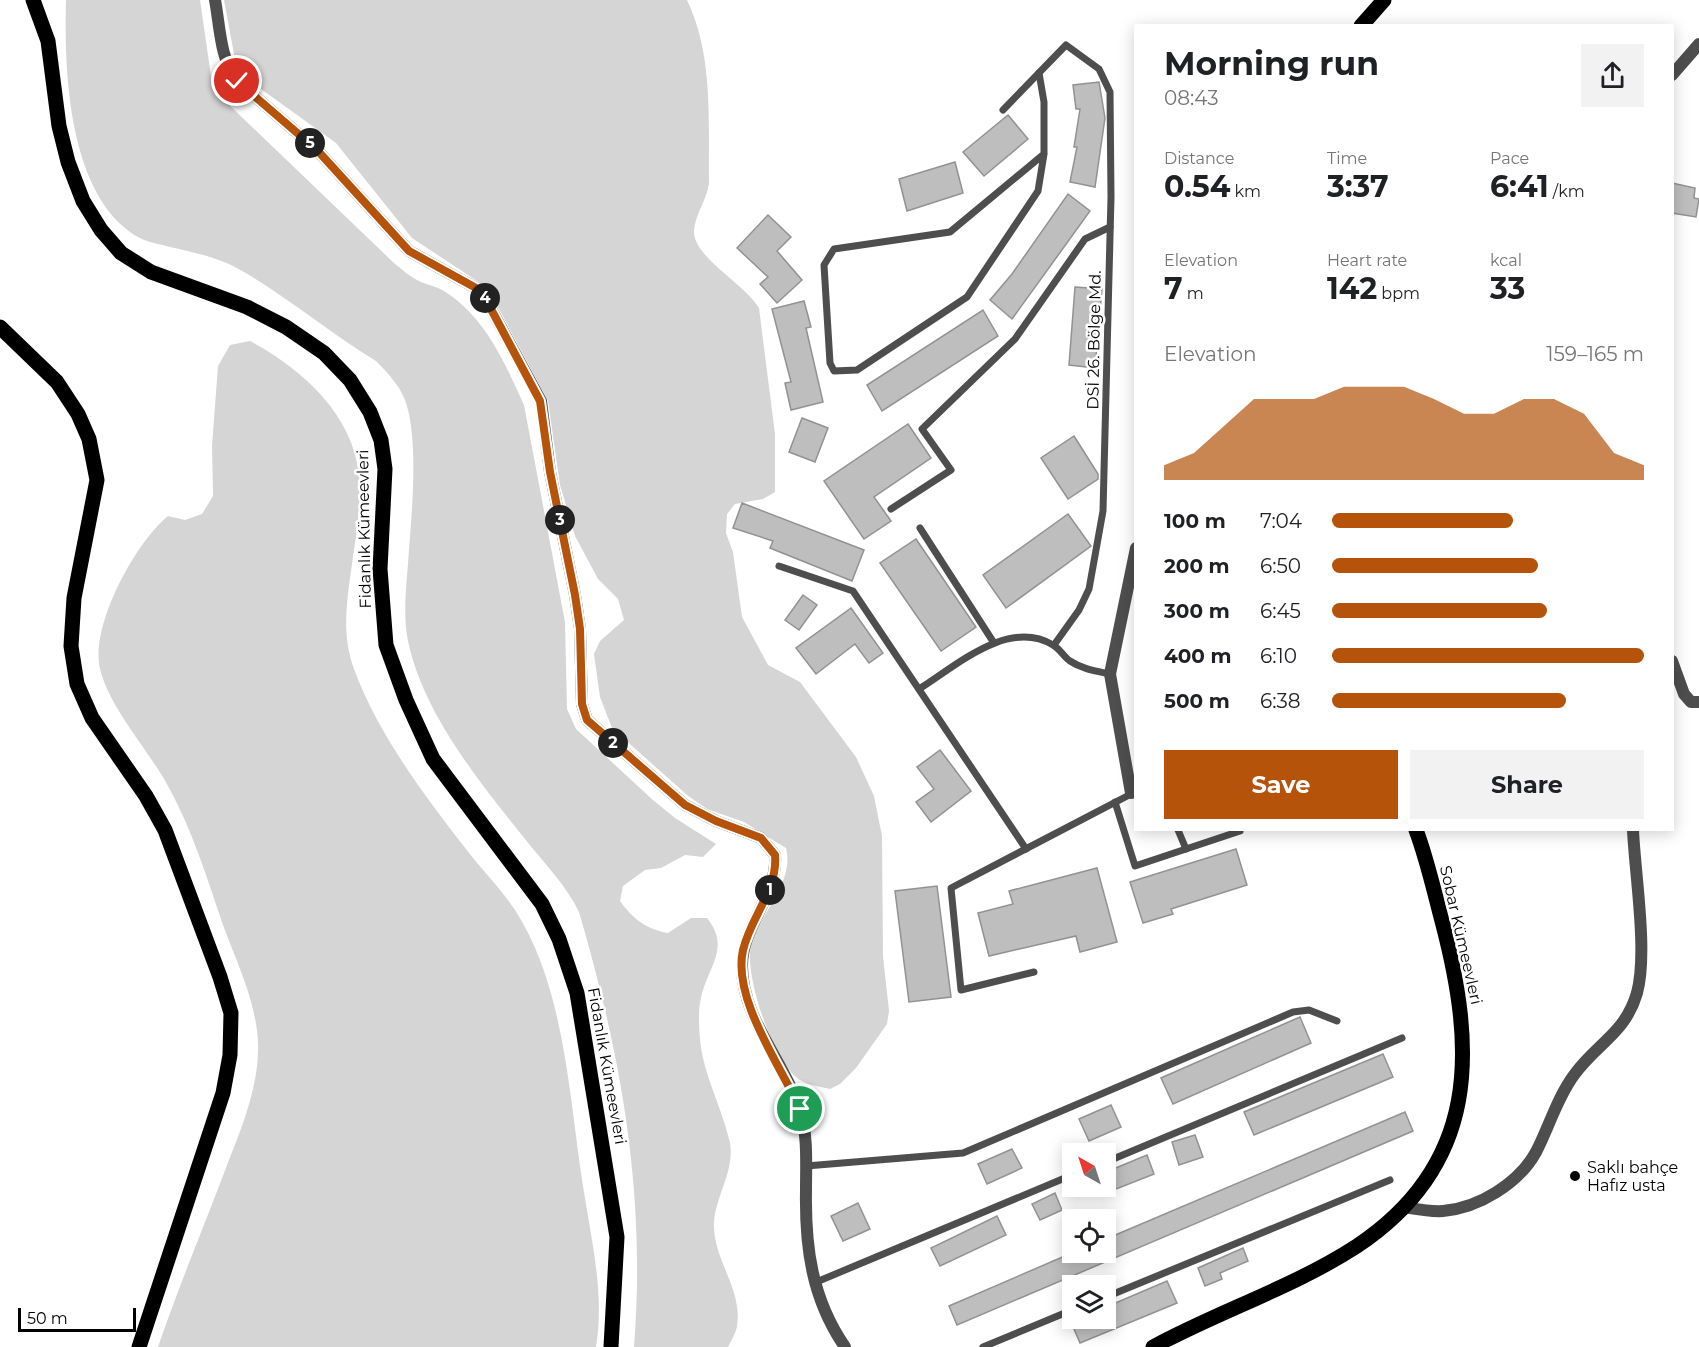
<!DOCTYPE html>
<meta charset="utf-8">
<style>
:root{--surface:#fff;--page:#f2f2f2;--text:#202124;--muted:#757577;--accent:#b45309}
body{margin:0;font-family:Montserrat,sans-serif;background:var(--page);color:var(--text);height:100vh;display:flex;flex-direction:column;font-size:22px;white-space:nowrap}
*{box-sizing:border-box;margin:0}
p{font-size:20px;color:var(--muted)}
.icon{flex:none;width:33px;height:33px;fill:none;stroke:currentColor;stroke-width:2;stroke-linecap:round;stroke-linejoin:round}
.map{position:relative;flex:1;overflow:hidden}
.side{position:absolute;left:1134px;top:24px;width:540px;height:807px;display:flex;flex-direction:column;background:var(--surface);border-radius:0px;box-shadow:0 3px 15px #0003}
.side>*{flex:none}
.needle{width:39px;rotate:321deg}
.tools{position:absolute;left:1062px;top:1143px;display:grid;gap:12px}
.tools a{display:grid;place-items:center;width:54px;height:54px;border-radius:0px;background:var(--surface);box-shadow:0 3px 15px #0003;font-size:30px}
.scale{position:absolute;left:18px;bottom:15px;width:118px;box-sizing:border-box;padding-left:6px;border:3px solid #000;border-top:0;font-size:16px;line-height:21px;white-space:nowrap;color:#000;-webkit-text-stroke:4px #fff;paint-order:stroke}
.pin{position:absolute;display:grid;place-items:center;width:51px;height:51px;color:#fff;margin:-26px;border:3px solid #fff;border-radius:50%;box-shadow:0 2px 6px #0007}
.km{position:absolute;width:30px;height:30px;margin:-15px;border-radius:50%;background:#222;color:#fff;font-size:16px;line-height:30px;text-align:center}
.round{display:grid;place-items:center;flex:none;width:63px;height:63px;border-radius:0px;background:var(--page)}
.headline{display:flex;align-items:center;justify-content:space-between;height:102px;padding:0 30px}
h1{font-size:33px;font-weight:700;line-height:45px}
.metrics{display:grid;grid-template-columns:repeat(3,1fr);gap:9px;height:102px;padding:6px 30px}
.metrics div{display:grid;align-content:center}
.metrics b{font-size:30px;font-weight:700}
.metrics small{font-size:16px;font-weight:400}
.metrics p{font-size:16px}
.chart{height:168px;padding:12px 30px}
.chart p{display:flex;justify-content:space-between}
.chart svg{width:100%;height:108px;margin-top:6px;fill:var(--accent);opacity:.7}
.button{display:flex;gap:12px;margin-top:auto;padding:12px 30px}
.button a{flex:1;height:69px;border-radius:0px;background:var(--accent);color:#fff;font-size:24px;font-weight:700;line-height:69px;text-align:center}
.button a+a{background:var(--page);color:var(--text)}
ul{padding:0 30px;list-style:none;font-size:20px}
li{display:grid;grid-template-columns:96px 72px 1fr;align-items:center;height:45px}
li i{height:15px;border-radius:8px;background:var(--accent)}
.map>svg:first-child{display:block}
.green{fill:#d5d5d5}
.building{fill:#bebebe;stroke:#929292;stroke-width:1.5}
.lines{fill:none;stroke-linecap:round;stroke-linejoin:round}
.service{stroke:#4e4e4e;stroke-width:7}
.minor{stroke:#4e4e4e;stroke-width:12}
.primary{stroke:#000;stroke-width:15}
.route-casing{stroke:#fff;stroke-width:12}
.route{stroke:#b45309;stroke-width:8}
.poi-dot{fill:#000;stroke:#fff;stroke-width:2}
.labels{text-anchor:middle;dominant-baseline:central;stroke-width:5;stroke-linejoin:round;paint-order:stroke}
.street-label{font-size:16px;fill:#000;stroke:#fff}
.poi-label{font-size:16px;fill:#000;stroke:#fff;text-anchor:start}
</style>
<div class="map">
<svg width="1699" height="1347" viewBox="0 0 1699 1347">
<rect width="100%" height="100%" fill="#fff"/>
<g class="green">
<path d="M66,0H200L212,83L224,100L395,264C402,269 409,276 417,280C426,285 438,286 447,293C486,319 505,363 524,405L565,622L567,709L576,729L653,800L675,818L716,844L703,857L685,855L661,868L645,870L623,886L620,901C633,919 646,929 668,933L691,918H707C731,948 708,966 701,998C698,1009 699,1027 700,1039C703,1074 721,1105 729,1139C737,1169 715,1195 714,1224C713,1259 743,1290 737,1326C736,1333 731,1341 728,1347H634C646,1193 622,1059 579,912C566,885 544,863 525,839C480,783 423,713 408,641C403,616 406,589 408,564C411,519 419,449 407,406C402,388 389,374 376,361C331,334 290,299 244,272C221,258 196,253 170,247C161,244 149,243 140,238C68,199 64,71 66,0Z"/>
<path d="M224,0H687C714,57 708,121 709,183C707,200 695,214 694,231C693,257 745,284 759,308L775,434V492L763,499L735,504L727,514L726,533L733,552L742,617L768,665L800,682L856,757L874,796L882,836L883,956L889,1011L887,1024L856,1068L840,1084L830,1089C818,1086 805,1085 796,1077C772,1056 744,976 751,945C760,913 795,882 786,848L744,822L707,809L687,795L612,728L600,697L594,654L600,641L624,620L618,599L598,579L575,536L560,485L548,401L492,296L480,283L412,238L336,143L250,81L239,68L234,54Z"/>
<path d="M250,341C301,368 353,414 359,475C362,504 356,534 352,564C347,600 341,634 354,669C378,734 424,795 466,849C482,870 501,889 515,910C565,987 569,1097 583,1186C591,1239 605,1293 596,1347H158C177,1291 200,1236 221,1181C237,1138 260,1090 258,1042C256,1001 237,963 223,925C207,878 192,829 168,786C148,749 110,709 100,669C90,626 135,543 168,516L185,520L202,514L213,496L212,446L218,366L230,345Z"/>
</g>
<g class="building">
<path d="M1099,82L1105,118L1095,187L1070,182L1077,147H1074L1080,109H1076L1073,85Z"/>
<path d="M1008,115L1028,139L984,176L963,152Z"/>
<path d="M955,162L963,193L907,211L899,179Z"/>
<path d="M1672,183L1695,188L1694,198L1699,199L1696,217L1672,213Z"/>
<path d="M1068,194L1090,211L1012,319L990,300L1012,274Z"/>
<path d="M768,215L791,237L777,251L802,280L777,303L760,284L768,277L737,248Z"/>
<path d="M1075,287L1102,289L1095,368L1069,365Z"/>
<path d="M804,301L811,327L806,328L823,402L791,410L785,383L791,382L772,309Z"/>
<path d="M983,310L998,336L882,411L867,385Z"/>
<path d="M802,418L828,428L815,462L789,452Z"/>
<path d="M908,424L931,458L874,497L891,521L864,539L824,481Z"/>
<path d="M1074,436L1098,474V479L1068,499L1041,458Z"/>
<path d="M742,503L864,550L852,581L770,548L773,541L733,528Z"/>
<path d="M1068,514L1091,546L1006,608L983,575Z"/>
<path d="M916,539L976,627L941,651L880,563Z"/>
<path d="M803,595L817,605L799,630L785,620Z"/>
<path d="M851,608L883,653L869,663L855,644L816,674L796,648Z"/>
<path d="M940,750L971,791L931,822L916,802L934,789L917,767Z"/>
<path d="M1236,849L1247,885L1171,909L1173,914L1143,923L1130,882Z"/>
<path d="M1097,868L1117,942L1080,952L1076,936L989,956L978,913L1013,904L1009,891Z"/>
<path d="M937,886L951,997L909,1002L895,891Z"/>
<path d="M1300,1017L1311,1043L1173,1104L1161,1078Z"/>
<path d="M1383,1054L1393,1077L1254,1135L1244,1112Z"/>
<path d="M1111,1105L1121,1127L1089,1141L1079,1119Z"/>
<path d="M1405,1112L1413,1131L957,1325L949,1306L1074,1252H1112L1106,1239Z"/>
<path d="M1195,1135L1203,1157L1179,1165L1172,1142Z"/>
<path d="M1012,1149L1022,1168L987,1184L978,1164Z"/>
<path d="M1147,1155L1154,1174L1106,1193V1172Z"/>
<path d="M1055,1193L1062,1210L1040,1220L1032,1204Z"/>
<path d="M858,1203L870,1229L843,1241L831,1216Z"/>
<path d="M997,1216L1006,1235L940,1266L931,1248Z"/>
<path d="M1243,1248L1248,1261L1220,1273L1222,1279L1205,1286L1198,1268Z"/>
<path d="M1167,1281L1177,1303L1080,1343L1071,1322L1078,1318H1106V1307Z"/>
</g>
<g class="lines">
<g class="service">
<path d="M1039,73L1044,102V154L1038,191L967,297L857,370L834,371L830,363L824,265L834,249L950,232L1044,154"/>
<path d="M1003,110L1066,45L1099,69L1110,92L1111,197L1103,511L1089,589L1079,610L1054,645"/>
<path d="M891,509L951,470L922,429L1015,339L1085,239L1110,227"/>
<path d="M920,528L994,643"/>
<path d="M779,566L853,591L1026,849"/>
<path d="M919,689C956,666 1008,618 1053,645C1060,649 1064,657 1070,661C1082,669 1096,671 1110,674"/>
<path d="M1115,802L1135,866L1240,831"/>
<path d="M1178,830L1186,849"/>
<path d="M1034,972L961,990L951,888L1133,793"/>
<path d="M1106,1162L1402,1038"/>
<path d="M806,1166L963,1153L1293,1012L1309,1010L1337,1021"/>
<path d="M814,1283L1072,1175"/>
<path d="M1106,1297L1390,1180"/>
<path d="M983,1347L1072,1310"/>
</g>
<g class="minor">
<path d="M215,0C220,27 220,59 237,81L317,150L409,251L476,288L484,296L541,401L550,472L575,595L580,629L582,704L587,720L685,805L716,821L761,838L775,855C778,896 742,925 742,966C742,1019 784,1061 800,1109C808,1136 806,1164 806,1191C805,1248 812,1299 845,1347"/>
<path d="M1672,75L1699,44"/>
<path d="M1672,661L1684,694L1691,702H1699"/>
<path d="M1131,793L1110,674L1136,548"/>
<path d="M1403,1207C1416,1209 1430,1212 1443,1211C1479,1208 1519,1183 1536,1152C1549,1127 1557,1098 1574,1075C1597,1043 1625,1034 1637,993C1648,952 1635,875 1633,830"/>
</g>
<g class="primary">
<path d="M33,0L48,41L59,126L68,162L83,201L101,230L121,253L151,272L247,307L286,327L324,353L350,380L370,412L381,440L385,469L380,569L386,645L406,700L433,759L542,904L559,939L577,993L617,1237L611,1347"/>
<path d="M1361,26L1384,0"/>
<path d="M0,327L57,382L78,414L89,439L97,480L74,598L71,646L77,684L92,718L146,796L165,830L220,977L231,1013L230,1055L223,1093L139,1347"/>
<path d="M1153,1347C1219,1311 1294,1287 1357,1246C1480,1164 1476,1050 1442,921C1434,891 1427,859 1416,830"/>
</g>
</g>
<g class="lines">
<defs>
<path id="route" d="M237,81L317,150L409,251L476,288L484,296L540,401L550,472L575,595L580,629L582,704L587,720L685,805L716,821L761,838L775,855C778,890 751,916 743,950C732,999 781,1066 800,1109"/>
</defs>
<use href="#route" class="route-casing"/>
<use href="#route" class="route"/>
</g>
<circle class="poi-dot" cx="1575" cy="1176" r="6"/>
<g class="labels">
<g class="street-label">
<text transform="translate(1094 340) rotate(-89)">DSİ 26. Bölge Md.</text>
<text transform="translate(364 529) rotate(-91)">Fidanlık Kümeevleri</text>
<text transform="translate(1461 935) rotate(77)">Sobar Kümeevleri</text>
<text transform="translate(607 1066) rotate(80)">Fidanlık Kümeevleri</text>
</g>
<g class="poi-label">
<text x="1587" y="1167">Saklı bahçe<tspan x="1587" dy="18">Hafız usta</tspan></text>
</g>
</g>
</svg>
<div class="tools">
<a><svg class="needle" viewBox="-14 -14 28 28"><path d="M0-13l5 13h-10z" fill="#e53935"/><path d="M0 13l5-13h-10z" fill="#757577"/></svg></a>
<a><svg class="icon" aria-label="locate" viewBox="0 0 24 24"><circle cx="12" cy="12" r="6"/><path d="M12 2v4M12 18v4M2 12h4M18 12h4"/></svg></a>
<a><svg class="icon" aria-label="layers" viewBox="0 0 24 24"><path d="M12 4l9 5-9 5-9-5zM3 14l9 5 9-5"/></svg></a>
</div>
<div class="scale">50 m</div>
<div class="pin" style="left:800px;top:1109px;background:#1e9e55"><svg class="icon" aria-label="arrive" viewBox="0 0 24 24"><path d="M6 21V4h12l-3 4 3 4H6"/></svg></div>
<div class="pin" style="left:237px;top:81px;background:#d93025"><svg class="icon" aria-label="check" viewBox="0 0 24 24"><path d="M5 12l5 5 9-10"/></svg></div>
<b class="km" style="left:770px;top:890px">1</b>
<b class="km" style="left:613px;top:743px">2</b>
<b class="km" style="left:560px;top:520px">3</b>
<b class="km" style="left:485px;top:298px">4</b>
<b class="km" style="left:310px;top:143px">5</b>
<section class="side">
<div class="headline"><div><h1>Morning run</h1><p>08:43</p></div><a class="round"><svg class="icon" aria-label="share" viewBox="0 0 24 24"><path d="M12 15V3M7 8l5-5 5 5M5 13v7h14v-7"/></svg></a></div>
<div class="metrics">
<div><p>Distance</p><b>0.54<small> km</small></b></div>
<div><p>Time</p><b>3:37</b></div>
<div><p>Pace</p><b>6:41<small> /km</small></b></div>
</div>
<div class="metrics">
<div><p>Elevation</p><b>7<small> m</small></b></div>
<div><p>Heart rate</p><b>142<small> bpm</small></b></div>
<div><p>kcal</p><b>33</b></div>
</div>
<div class="chart"><p><span>Elevation</span>159–165 m</p>
<svg viewBox="0 0 160 44" preserveAspectRatio="none"><path d="M0 44V38L10 33L20 22L30 11L40 11L50 11L60 6L70 6L80 6L90 11L100 17L110 17L120 11L130 11L140 17L150 33L160 38V44z"/></svg>
</div>
<ul>
<li><b>100 m</b>7:04<i style="width:58%"></i></li>
<li><b>200 m</b>6:50<i style="width:66%"></i></li>
<li><b>300 m</b>6:45<i style="width:69%"></i></li>
<li><b>400 m</b>6:10<i style="width:100%"></i></li>
<li><b>500 m</b>6:38<i style="width:75%"></i></li>
</ul>
<div class="button"><a>Save</a><a>Share</a></div>
</section>
</div>
